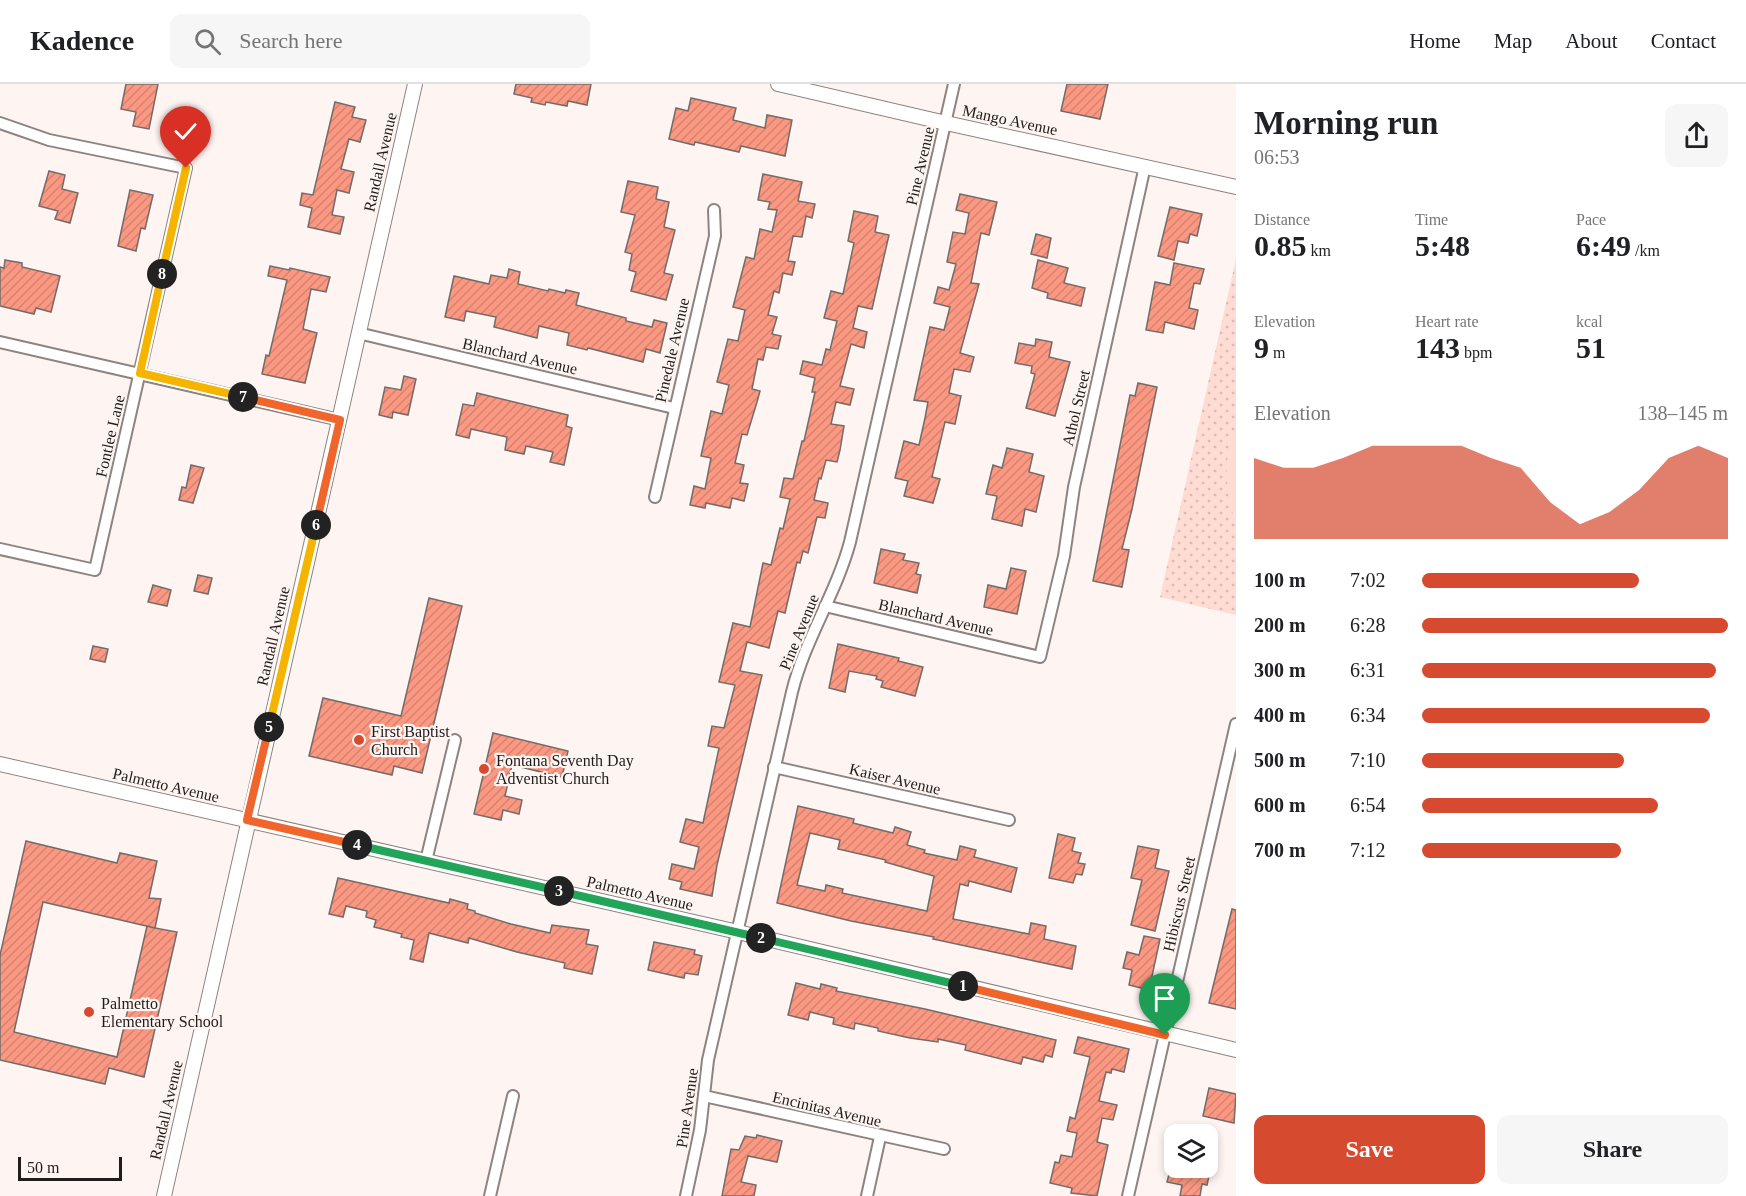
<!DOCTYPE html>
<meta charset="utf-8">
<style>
:root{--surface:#fff;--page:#f6f6f6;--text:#202124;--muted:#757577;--line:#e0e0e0;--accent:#d64a2f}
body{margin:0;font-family:"Times New Roman",serif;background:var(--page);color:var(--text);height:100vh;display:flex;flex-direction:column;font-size:22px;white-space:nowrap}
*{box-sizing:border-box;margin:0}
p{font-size:20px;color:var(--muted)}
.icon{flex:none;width:33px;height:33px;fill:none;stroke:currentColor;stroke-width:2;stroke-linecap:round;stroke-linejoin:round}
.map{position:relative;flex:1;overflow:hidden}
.details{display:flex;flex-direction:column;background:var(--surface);width:510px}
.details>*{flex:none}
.tools{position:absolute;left:1164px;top:1040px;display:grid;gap:12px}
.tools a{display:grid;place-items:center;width:54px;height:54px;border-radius:12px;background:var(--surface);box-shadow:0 3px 9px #0003;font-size:30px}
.scale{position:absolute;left:18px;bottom:15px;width:104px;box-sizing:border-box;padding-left:6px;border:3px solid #1f1c1b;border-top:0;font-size:16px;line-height:21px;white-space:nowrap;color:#1f1c1b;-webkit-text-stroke:4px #fef4f1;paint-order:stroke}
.pin{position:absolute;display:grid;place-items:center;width:51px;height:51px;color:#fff;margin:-62px -26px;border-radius:50% 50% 50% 0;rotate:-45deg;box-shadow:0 0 6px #0007}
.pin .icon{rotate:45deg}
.km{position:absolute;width:30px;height:30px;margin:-15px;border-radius:50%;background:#222;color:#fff;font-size:16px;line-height:30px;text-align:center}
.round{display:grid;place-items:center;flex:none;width:63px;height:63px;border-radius:12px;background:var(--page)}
.summary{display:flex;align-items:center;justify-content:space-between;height:102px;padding:0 18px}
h1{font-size:33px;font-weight:700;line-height:45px}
.metrics{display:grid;grid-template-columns:repeat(3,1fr);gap:9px;height:102px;padding:6px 18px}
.metrics div{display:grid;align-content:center}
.metrics b{font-size:30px;font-weight:700}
.metrics small{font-size:16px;font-weight:400}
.metrics p{font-size:16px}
.chart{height:168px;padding:12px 18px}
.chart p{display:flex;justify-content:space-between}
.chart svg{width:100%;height:108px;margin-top:6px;fill:var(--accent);opacity:.7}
.primary-button{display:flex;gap:12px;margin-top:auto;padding:12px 18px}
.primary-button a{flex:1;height:69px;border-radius:12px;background:var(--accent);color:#fff;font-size:24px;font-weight:700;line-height:69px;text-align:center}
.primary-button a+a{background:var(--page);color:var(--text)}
ul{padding:0 18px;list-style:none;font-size:20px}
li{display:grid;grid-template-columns:96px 72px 1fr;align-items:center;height:45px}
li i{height:15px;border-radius:8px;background:var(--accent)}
header{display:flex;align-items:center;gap:36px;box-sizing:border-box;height:84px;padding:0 30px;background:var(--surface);border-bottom:2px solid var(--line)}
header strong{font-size:28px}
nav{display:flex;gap:33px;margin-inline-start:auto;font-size:21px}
.search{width:420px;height:54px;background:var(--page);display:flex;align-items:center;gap:15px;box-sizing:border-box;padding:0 21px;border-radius:12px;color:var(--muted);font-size:22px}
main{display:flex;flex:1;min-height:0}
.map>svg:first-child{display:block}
.grass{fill:url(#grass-dots)}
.pitch{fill:#fedbd3}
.building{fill:url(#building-hatch);stroke:#746b69;stroke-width:1.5;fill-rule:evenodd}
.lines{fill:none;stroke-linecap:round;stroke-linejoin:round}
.minor-casing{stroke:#8d8481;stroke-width:14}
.tertiary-casing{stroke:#8d8481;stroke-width:16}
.minor{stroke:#fff;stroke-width:10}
.tertiary{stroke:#fff;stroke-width:14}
.split-1-casing{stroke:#fff;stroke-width:12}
.split-2-casing{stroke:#fff;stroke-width:12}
.split-3-casing{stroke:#fff;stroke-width:12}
.split-4-casing{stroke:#fff;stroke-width:12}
.split-5-casing{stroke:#fff;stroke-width:12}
.split-6-casing{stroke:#fff;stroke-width:12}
.split-7-casing{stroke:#fff;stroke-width:12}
.split-8-casing{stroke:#fff;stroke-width:12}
.split-9-casing{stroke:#fff;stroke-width:12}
.split-1{stroke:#f0652b;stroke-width:8}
.split-2{stroke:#22a559;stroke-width:8}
.split-3{stroke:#22a559;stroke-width:8}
.split-4{stroke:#22a559;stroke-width:8}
.split-5{stroke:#f0652b;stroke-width:8}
.split-6{stroke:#f5b400;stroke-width:8}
.split-7{stroke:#f0652b;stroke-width:8}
.split-8{stroke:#f5b400;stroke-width:8}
.split-9{stroke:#f5b400;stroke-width:8}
.poi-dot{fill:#d64a2f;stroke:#fef4f1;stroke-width:2}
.labels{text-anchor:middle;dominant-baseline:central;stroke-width:4.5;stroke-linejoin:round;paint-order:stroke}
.street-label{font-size:16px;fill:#1f1c1b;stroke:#fef4f1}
.poi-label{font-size:16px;fill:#1f1c1b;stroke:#fef4f1;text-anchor:start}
</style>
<header>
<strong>Kadence</strong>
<div class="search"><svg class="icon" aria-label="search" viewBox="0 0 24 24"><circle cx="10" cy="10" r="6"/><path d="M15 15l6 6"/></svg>Search here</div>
<nav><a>Home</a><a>Map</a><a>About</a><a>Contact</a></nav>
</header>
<main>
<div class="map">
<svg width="1236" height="1112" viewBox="0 0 1236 1112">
<defs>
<pattern id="grass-dots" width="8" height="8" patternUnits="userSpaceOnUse" patternTransform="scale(1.5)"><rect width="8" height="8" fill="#fedbd3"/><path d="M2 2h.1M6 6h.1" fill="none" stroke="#d9bbb5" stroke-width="1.8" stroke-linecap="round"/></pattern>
<pattern id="building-hatch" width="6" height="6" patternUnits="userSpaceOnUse" patternTransform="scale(1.5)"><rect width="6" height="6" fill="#fb9882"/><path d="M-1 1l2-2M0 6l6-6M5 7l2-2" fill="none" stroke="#d78270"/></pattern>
</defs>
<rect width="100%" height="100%" fill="#fef4f1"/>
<path class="grass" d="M1236,175V531L1160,513Z"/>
<path class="pitch" d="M1236,342V439C1224,409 1223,371 1236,342Z"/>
<g class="building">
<path d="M126,0H158L149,45L133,42L136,28L121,25Z"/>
<path d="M516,0H591L587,21L568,17L567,22L546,18L545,21L531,18L532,14L514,10Z"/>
<path d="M1067,0H1108L1100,35L1061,27Z"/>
<path d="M691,14L736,24L733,36L765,44L767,31L792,36L785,72L741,62L739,68L695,58L694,61L669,55L676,24L688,27Z"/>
<path d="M335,18L355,23L352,33L366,36L360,58L349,55L341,85L354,88L349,109L337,106L332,131L344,133L340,150L308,143L312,124L300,121L302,109L313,111Z"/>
<path d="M49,87L65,91L62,105L78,109L70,139L55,135L58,127L39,122Z"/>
<path d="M763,90L802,98L798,117L815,120L812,134L806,132L802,153L793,152L788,177L795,178L792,191L783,189L779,209L774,207L768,231L777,233L772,250L781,252L778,265L766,263L763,276L758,275L752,305L760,307L757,318L747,351L742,350L735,379L744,381L740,399L748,400L744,417L732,414L730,424L706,419L705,424L690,421L694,402L705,405L711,374L701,372L711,327L722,330L729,301L717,298L728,255L738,257L745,226L733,223L746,173L754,175L760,145L772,148L777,126L768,125L770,118L758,116Z"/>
<path d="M628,97L658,103L656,115L669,118L664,143L675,146L664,189L673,191L666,216L631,207L636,188L629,186L632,170L625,168L635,131L621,128Z"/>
<path d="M130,106L153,111L145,145L141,144L136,167L118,162Z"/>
<path d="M960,110L997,118L989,151L981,149L971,199L979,200L960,269L974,273L970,288L954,285L949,309L961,312L955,340L945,338L932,393L940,395L933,419L904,412L908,397L895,394L904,357L919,361L925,334L928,318L914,316L930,243L944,246L950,223L934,219L938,203L949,206L956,180L947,178L953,148L965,150L969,129L956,126Z"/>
<path d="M1170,123L1202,130L1197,152L1190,150L1188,159L1178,157L1174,176L1158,172Z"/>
<path d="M854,127L878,132L875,148L889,151L872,225L858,222L853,244L867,248L864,264L851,260L840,302L854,305L850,321L836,318L831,340L844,342L840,366L837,378L826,376L821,395L819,394L814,416L828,419L825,434L817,433L808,469L803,467L800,479L797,478L785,529L778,527L769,564L747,558L740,587L762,591L717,781L712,812L680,805L682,798L669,795L672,780L694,785L699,763L680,758L686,735L703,739L719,664L708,662L712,642L724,644L735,601L719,598L733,539L750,543L763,479L771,481L780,444L783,445L790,415L780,413L784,394L793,395L802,357H804L815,308H812L815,294L800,290L803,277L822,281L826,265L830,266L837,237L824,234L831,207L843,210L854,159L848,157Z"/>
<path d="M1036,150L1051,154L1047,174L1031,170Z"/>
<path d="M5,176L22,179V183L60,192L51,228L36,224L34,230L0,222V183L4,184Z"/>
<path d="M1038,176L1068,184L1064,199L1085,204L1081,222L1047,214L1048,209L1032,204Z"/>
<path d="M1174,179L1204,185L1200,200L1194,199L1189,224L1198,226L1194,245L1165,238L1163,249L1146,246L1155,198L1170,201Z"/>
<path d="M270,182L289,186L290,184L330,193L326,208L311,205L303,245L317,249L305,299L262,290L266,271L269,272L287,196L268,192Z"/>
<path d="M509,185L520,188L518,200L548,207L549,205L565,209L566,206L579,209L576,221L626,234V237L652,243L654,236L667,239L660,269L646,265L643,278L588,264L587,266L567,261L569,249L539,242L537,254L494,243L496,233L466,227L464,237L445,233L454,192L489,200L491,191L507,194Z"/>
<path d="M1036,255L1052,258L1049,273L1070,278L1055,332L1026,324L1035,290L1031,289L1032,282L1015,279L1019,259L1035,262Z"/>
<path d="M404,292L416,295L408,331L393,328L392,334L379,331L385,303L401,306Z"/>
<path d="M1138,299L1157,303L1132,425L1122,465L1129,466L1122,503L1093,497L1130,311L1135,312Z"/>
<path d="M477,309L568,331L566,342L572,344L564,381L550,378L553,368L526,362L524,370L505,366L507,353L471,345L469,354L456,351L463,320L474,322Z"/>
<path d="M1007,364L1033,370L1029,388L1044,392L1036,428L1025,425L1022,442L992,435L997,412L986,410L993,381L1002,384Z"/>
<path d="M191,381L204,384L193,419L179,416L182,403L186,404Z"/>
<path d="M881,465L905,470L903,476L919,479L916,490L921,491L917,509L874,499Z"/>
<path d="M1011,484L1026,487L1017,530L984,523L988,501L1006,505Z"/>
<path d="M198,491L212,494L208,510L194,507Z"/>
<path d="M153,501L171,506L167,522L148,518Z"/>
<path d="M429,514L462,522L422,689L394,682L392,691L309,672L323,614L401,632Z"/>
<path d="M838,560L899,574L898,577L923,583L915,612L881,603L883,597L876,595L877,592L849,587L845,608L829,604Z"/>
<path d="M93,562L108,565L105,578L90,575Z"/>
<path d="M493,649L568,667L562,693L512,681L505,712L522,716L519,730L503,726L501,736L474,730Z"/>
<path d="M798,722L854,735L853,739L893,749L895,743L911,748L907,761L925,766L924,769L957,776L960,762L976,766L974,773L1017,784L1011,808L969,797L968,802L960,800L953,835L1029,850L1031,839L1046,842L1044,855L1076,862L1072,885L933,855L934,853L851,837L777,819ZM810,749L840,756L838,765L886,776L885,778L934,792L927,827L842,809L843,805L826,801L825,807L797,801Z"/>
<path d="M1058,750L1075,754L1072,767L1081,769L1078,779L1085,780L1082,791L1076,790L1073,799L1049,794Z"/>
<path d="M26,757L117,779L120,769L157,777L149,814L161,815L155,844L177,848L144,993L109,984L105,1000L0,976V871ZM43,818L155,844L147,842L117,973L14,948Z"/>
<path d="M1138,762L1159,766L1155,784L1169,787L1155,847L1131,841L1142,796L1131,794Z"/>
<path d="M338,794L449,819L450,815L468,820L467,825L475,827V829L511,840L550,849L552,841L589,846L586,860L598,862L592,890L564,884L565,879L517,868L469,854L468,859L429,849L423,878L410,875L414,856L401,853L402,850L374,843L376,836L366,833L367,827L346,822L343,833L329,830Z"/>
<path d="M1232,825L1236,826V925L1209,919Z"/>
<path d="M1144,852L1160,855L1149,906L1129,901L1132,886L1123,884L1127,868L1139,871Z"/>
<path d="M654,858L695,866L694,870L702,872L698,891L685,889L684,894L648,886Z"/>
<path d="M796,899L820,905L821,900L837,904L836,907L925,925L1056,956L1052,973L1045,971L1043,978L1023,973L1021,980L965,966L966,961L938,955V958L910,954L878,947V944L855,939L854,945L833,940L834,934L810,928L808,936L788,931Z"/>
<path d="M1078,953L1129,965L1124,988L1112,985L1111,989L1106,988L1099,1017L1117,1021L1113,1036L1102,1034L1097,1058L1108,1061L1097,1112L1071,1109L1072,1104L1050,1099L1055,1078L1059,1079L1061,1071L1072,1073L1077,1049L1067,1047L1070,1033L1075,1035L1090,973L1074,969Z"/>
<path d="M1209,1004L1236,1010L1234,1039L1203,1032Z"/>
<path d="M757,1051L782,1057L777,1078L748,1072L741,1098L756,1101L754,1112H722L731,1065L739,1066L745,1052L756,1054Z"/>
<path d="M1171,1083H1211L1207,1101L1202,1100L1200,1112H1180L1182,1101L1167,1098Z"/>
</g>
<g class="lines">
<defs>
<g id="minor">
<path d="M0,39L49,56L186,84L95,486L0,465"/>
<path d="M358,249L674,324"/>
<path d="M0,258L340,336"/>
<path d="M655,413L715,152L714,126"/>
<path d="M825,522L1040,573L1064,472L1074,403L1145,82"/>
<path d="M774,683L1009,736"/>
<path d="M426,777L455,656"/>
<path d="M704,1012L944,1065"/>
<path d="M490,1112L513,1012"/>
<path d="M686,1112L700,1046L708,976L792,608C805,555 836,510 850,458L954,0"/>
<path d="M867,1112L880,1053"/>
<path d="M1128,1112L1236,640"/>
</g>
<g id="tertiary">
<path d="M778,0L946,39L1236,103"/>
<path d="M0,680L738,848L1236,966"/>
<path d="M164,1112L415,0"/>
</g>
</defs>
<use href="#minor" class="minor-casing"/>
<use href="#tertiary" class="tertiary-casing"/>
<use href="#minor" class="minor"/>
<use href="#tertiary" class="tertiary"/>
</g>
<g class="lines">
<defs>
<path id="split-1" d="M963,902L1165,951"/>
<path id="split-2" d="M761,854L963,902"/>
<path id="split-3" d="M559,807L761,854"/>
<path id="split-4" d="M357,761L559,807"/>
<path id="split-5" d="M269,643L247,736L357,761"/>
<path id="split-6" d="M269,643L316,441"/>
<path id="split-7" d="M243,313L340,336L316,441"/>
<path id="split-8" d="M162,190L140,289L243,313"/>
<path id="split-9" d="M162,190L186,84"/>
</defs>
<use href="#split-1" class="split-1-casing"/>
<use href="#split-2" class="split-2-casing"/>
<use href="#split-3" class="split-3-casing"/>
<use href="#split-4" class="split-4-casing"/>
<use href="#split-5" class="split-5-casing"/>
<use href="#split-6" class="split-6-casing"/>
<use href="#split-7" class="split-7-casing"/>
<use href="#split-8" class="split-8-casing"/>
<use href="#split-9" class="split-9-casing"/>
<use href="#split-1" class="split-1"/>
<use href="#split-2" class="split-2"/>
<use href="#split-3" class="split-3"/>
<use href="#split-4" class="split-4"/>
<use href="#split-5" class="split-5"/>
<use href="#split-6" class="split-6"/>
<use href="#split-7" class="split-7"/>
<use href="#split-8" class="split-8"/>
<use href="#split-9" class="split-9"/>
</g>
<g class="poi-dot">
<circle cx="359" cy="656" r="6"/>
<circle cx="484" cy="685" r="6"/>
<circle cx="89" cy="928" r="6"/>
</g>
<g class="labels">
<g class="street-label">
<text transform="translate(1010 36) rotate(12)">Mango Avenue</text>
<text transform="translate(380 78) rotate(-77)">Randall Avenue</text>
<text transform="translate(920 82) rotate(-77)">Pine Avenue</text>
<text transform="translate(672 266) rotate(-77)">Pinedale Avenue</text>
<text transform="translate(520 272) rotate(13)">Blanchard Avenue</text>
<text transform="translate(1076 324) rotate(-77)">Athol Street</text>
<text transform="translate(110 352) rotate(-77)">Fontlee Lane</text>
<text transform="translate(936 533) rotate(13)">Blanchard Avenue</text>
<text transform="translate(799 548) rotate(-68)">Pine Avenue</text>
<text transform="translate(273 552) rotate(-77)">Randall Avenue</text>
<text transform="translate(895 695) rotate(13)">Kaiser Avenue</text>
<text transform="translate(166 701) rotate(13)">Palmetto Avenue</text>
<text transform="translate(640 809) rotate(13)">Palmetto Avenue</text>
<text transform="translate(1179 820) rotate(-77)">Hibiscus Street</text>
<text transform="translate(687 1024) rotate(-82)">Pine Avenue</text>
<text transform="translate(827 1025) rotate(13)">Encinitas Avenue</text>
<text transform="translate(166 1026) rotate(-77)">Randall Avenue</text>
</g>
<g class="poi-label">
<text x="371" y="647">First Baptist<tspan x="371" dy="18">Church</tspan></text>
<text x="496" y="676">Fontana Seventh Day<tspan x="496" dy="18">Adventist Church</tspan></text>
<text x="101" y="919">Palmetto<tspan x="101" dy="18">Elementary School</tspan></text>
</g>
</g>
</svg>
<div class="tools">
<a><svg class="icon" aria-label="layers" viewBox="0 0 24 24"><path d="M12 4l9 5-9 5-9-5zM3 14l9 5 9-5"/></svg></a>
</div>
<div class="scale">50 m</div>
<div class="pin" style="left:1165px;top:951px;background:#1e9e55"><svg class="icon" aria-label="arrive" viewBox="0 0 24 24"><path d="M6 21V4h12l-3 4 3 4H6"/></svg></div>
<div class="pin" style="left:186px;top:84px;background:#d93025"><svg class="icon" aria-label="check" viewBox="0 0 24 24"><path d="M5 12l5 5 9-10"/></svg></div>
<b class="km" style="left:963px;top:902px">1</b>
<b class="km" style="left:761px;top:854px">2</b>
<b class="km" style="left:559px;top:807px">3</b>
<b class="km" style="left:357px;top:761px">4</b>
<b class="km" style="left:269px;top:643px">5</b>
<b class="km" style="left:316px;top:441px">6</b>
<b class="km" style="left:243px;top:313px">7</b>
<b class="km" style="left:162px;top:190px">8</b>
</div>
<section class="details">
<div class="summary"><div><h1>Morning run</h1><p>06:53</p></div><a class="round"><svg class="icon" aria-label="share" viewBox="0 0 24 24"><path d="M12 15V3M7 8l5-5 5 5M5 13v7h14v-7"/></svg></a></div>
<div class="metrics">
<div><p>Distance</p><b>0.85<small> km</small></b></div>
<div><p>Time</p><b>5:48</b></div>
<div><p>Pace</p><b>6:49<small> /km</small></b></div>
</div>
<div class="metrics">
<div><p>Elevation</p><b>9<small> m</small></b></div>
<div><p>Heart rate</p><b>143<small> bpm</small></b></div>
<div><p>kcal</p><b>51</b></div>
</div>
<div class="chart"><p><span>Elevation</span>138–145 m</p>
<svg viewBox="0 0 160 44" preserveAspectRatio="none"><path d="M0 44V11L10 15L20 15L30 11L40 6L50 6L60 6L70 6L80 11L90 15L100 29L110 38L120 33L130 24L140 11L150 6L160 11V44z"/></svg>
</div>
<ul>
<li><b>100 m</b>7:02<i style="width:71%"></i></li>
<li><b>200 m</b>6:28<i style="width:100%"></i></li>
<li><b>300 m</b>6:31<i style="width:96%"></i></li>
<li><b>400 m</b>6:34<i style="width:94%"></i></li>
<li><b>500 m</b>7:10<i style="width:66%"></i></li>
<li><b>600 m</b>6:54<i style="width:77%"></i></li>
<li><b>700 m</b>7:12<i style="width:65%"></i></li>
</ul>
<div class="primary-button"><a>Save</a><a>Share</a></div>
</section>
</main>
